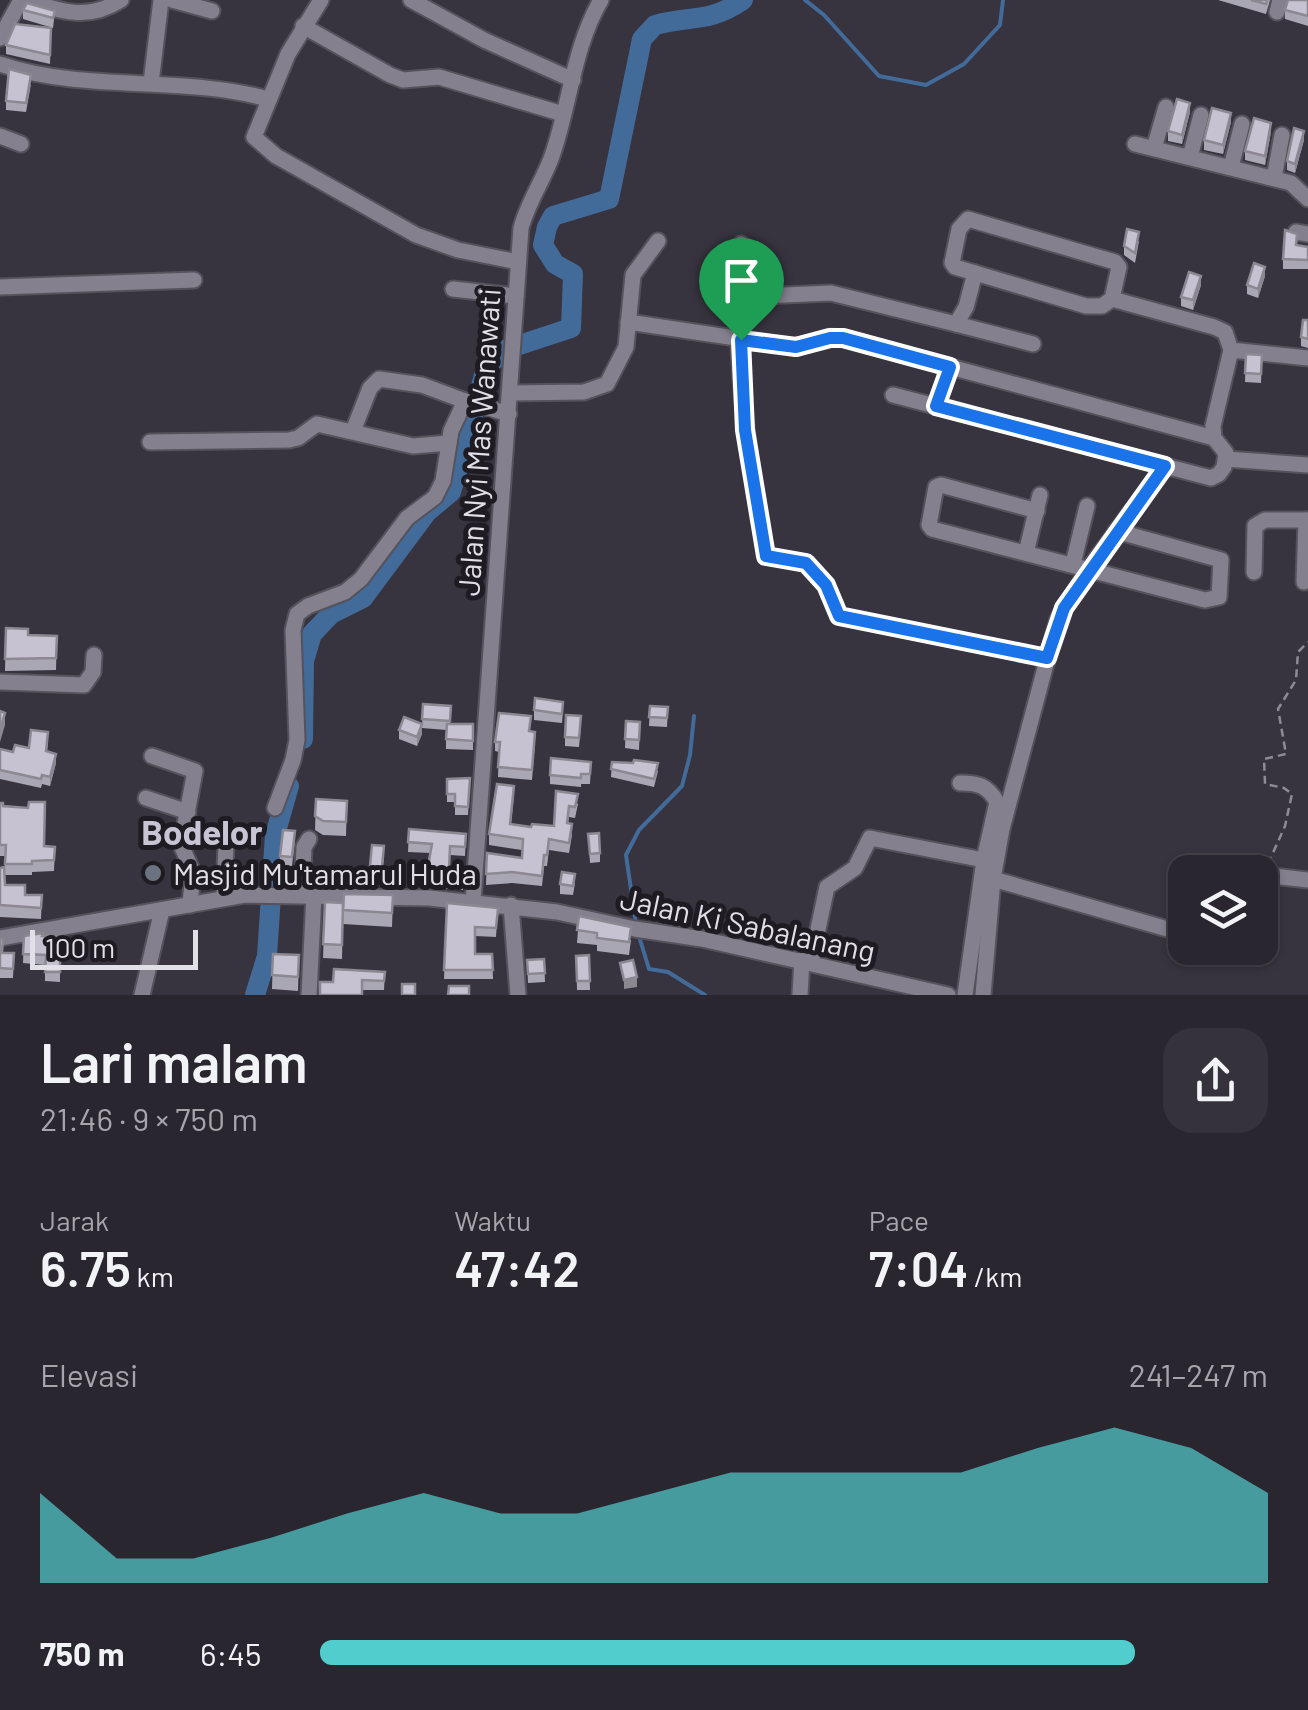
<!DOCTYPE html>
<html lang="id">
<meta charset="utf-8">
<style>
:root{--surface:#29262f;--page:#35323b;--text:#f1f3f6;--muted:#a5a5aa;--line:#45434b;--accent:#52cdce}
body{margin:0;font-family:Barlow,sans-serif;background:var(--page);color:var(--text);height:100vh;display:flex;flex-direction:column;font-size:38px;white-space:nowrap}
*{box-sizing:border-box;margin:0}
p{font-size:32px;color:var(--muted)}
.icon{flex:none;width:55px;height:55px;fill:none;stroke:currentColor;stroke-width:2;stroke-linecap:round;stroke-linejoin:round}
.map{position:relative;height:995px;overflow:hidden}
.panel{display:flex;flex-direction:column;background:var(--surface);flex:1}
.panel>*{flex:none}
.fabs{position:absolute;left:1168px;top:855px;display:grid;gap:20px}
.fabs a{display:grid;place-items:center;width:110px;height:110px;border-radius:20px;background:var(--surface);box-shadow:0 2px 8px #0004,0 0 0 2px var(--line);font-size:50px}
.scale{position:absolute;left:30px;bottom:25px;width:168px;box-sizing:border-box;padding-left:10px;border:5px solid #e1dfe7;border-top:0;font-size:28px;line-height:35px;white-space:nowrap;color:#e1dfe7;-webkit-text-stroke:8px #1e1c22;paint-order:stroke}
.pin{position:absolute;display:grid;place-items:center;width:85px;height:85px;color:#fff;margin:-102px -42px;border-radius:50% 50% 50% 0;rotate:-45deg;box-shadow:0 0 10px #0007}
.pin .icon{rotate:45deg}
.round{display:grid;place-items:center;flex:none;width:105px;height:105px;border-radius:30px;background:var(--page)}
.overview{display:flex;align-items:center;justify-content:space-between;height:170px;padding:0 40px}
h1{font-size:55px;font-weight:600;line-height:75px}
.metrics{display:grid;grid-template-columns:repeat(3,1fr);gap:15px;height:170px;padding:10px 40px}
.metrics div{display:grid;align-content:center}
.metrics b{font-size:50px;font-weight:600}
.metrics small{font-size:28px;font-weight:400}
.metrics p{font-size:28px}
.chart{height:280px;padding:20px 40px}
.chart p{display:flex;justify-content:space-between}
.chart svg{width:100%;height:180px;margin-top:10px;fill:var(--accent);opacity:.7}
ul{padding:0 40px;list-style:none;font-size:32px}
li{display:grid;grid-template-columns:160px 120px 1fr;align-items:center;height:75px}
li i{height:25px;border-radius:12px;background:var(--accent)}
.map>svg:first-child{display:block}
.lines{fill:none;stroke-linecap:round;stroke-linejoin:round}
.stream{stroke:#426b99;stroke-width:4}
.river{stroke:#426b99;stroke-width:20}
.minor-casing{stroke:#55525c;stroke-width:19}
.path{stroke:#8e8b95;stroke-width:2.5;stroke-dasharray:8 5;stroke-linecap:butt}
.minor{stroke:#84808e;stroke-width:15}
.wall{fill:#aaa7b4}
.shaded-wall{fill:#8b8892}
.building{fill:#c6c2d1;stroke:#8b8892;stroke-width:2.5}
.route-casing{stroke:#fff;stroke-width:20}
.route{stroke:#1a73e8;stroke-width:12}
.worship-dot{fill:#6b7280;stroke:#1e1c22;stroke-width:4}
.labels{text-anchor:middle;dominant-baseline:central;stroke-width:10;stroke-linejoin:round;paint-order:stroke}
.street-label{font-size:30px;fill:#e1dfe7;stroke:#1e1c22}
.poi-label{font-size:30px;fill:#e1dfe7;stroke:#1e1c22;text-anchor:start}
.quarter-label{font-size:35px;font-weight:bold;fill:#c9c4d4;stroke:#1e1c22}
</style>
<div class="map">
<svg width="1308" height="995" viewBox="0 0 1308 995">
<rect width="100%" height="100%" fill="#37333f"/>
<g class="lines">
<g class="stream">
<path d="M805,0L824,15L879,76L926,85L964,64L1000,25L1003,0"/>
<path d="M636,924L626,855L639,830L682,786L690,755L694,716"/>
<path d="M638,933L649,969L668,972L705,995"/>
</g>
<g class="river">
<path d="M303,739L304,661L312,634L331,614L363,598L427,512L451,492L458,468L461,434L472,419L486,368L504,350L571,328L573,274L555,264L543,245L547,227L553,216L609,199L642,39L655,25C690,15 708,24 743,0"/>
<path d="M255,995L267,956L275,835L289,786"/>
</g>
<defs>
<g id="minor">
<path d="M27,0C62,12 88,21 121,0"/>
<path d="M172,0L212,11"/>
<path d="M321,0L288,54L254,137L276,156L416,235L458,250L518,262"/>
<path d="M411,0L484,40L573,80"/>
<path d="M1277,12L1280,0"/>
<path d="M303,26L390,75L403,80L439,77L563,114"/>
<path d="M0,38L21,0"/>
<path d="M0,64C86,93 181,75 268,99"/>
<path d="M151,83L161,0"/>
<path d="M0,136L21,144"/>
<path d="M1135,144L1291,183L1308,199"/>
<path d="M1154,148L1166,107"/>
<path d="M1190,157L1201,115"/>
<path d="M1231,167L1242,124"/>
<path d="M1274,178L1282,135"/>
<path d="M1296,232L1308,234"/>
<path d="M741,244C731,348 748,454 766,556L806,563L826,585L839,616L1047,658"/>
<path d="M0,287L194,280"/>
<path d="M453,289L516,296"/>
<path d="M737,297L831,293L956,324L966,307L975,273"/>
<path d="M1112,299L1119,267L1115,262L968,219L959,229L952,263L955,267L1086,306H1102L1112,299L1214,327L1225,332L1231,350L1308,358"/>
<path d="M628,322L796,347L829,337L843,338L1214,438"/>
<path d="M956,324L1033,344"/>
<path d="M511,393L584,392L607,384L626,347L633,275L658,241"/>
<path d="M893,395L1211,478L1219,474L1224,467L1226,453L1214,438L1213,426L1231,350"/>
<path d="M936,406L950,367"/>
<path d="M353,431L370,388L379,379L422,385L465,401"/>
<path d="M150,442L289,440L298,438L317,424L413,446L449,443"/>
<path d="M1226,459L1308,465"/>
<path d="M1037,511L941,485L936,487L929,525L932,529L1205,600L1219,597L1221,560L1116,531"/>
<path d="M1026,553L1040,495"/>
<path d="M1073,564L1087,506"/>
<path d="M1254,572L1255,526L1265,520H1308"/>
<path d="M1304,582L1306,520"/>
<path d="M0,682L84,685L93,672L94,655"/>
<path d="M152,756L195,771L181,845L193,872L190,905"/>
<path d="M960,783C978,783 987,785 997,802L984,860L965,995"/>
<path d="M146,798L188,812"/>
<path d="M275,808L293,760L297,740L293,630L297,614L308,606L345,592L361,579L407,518L435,497L443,481L451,431L465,401L509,414"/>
<path d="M1265,875L1308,880"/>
<path d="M993,879L1185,934"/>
<path d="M302,894L304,847L309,839"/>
<path d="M224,897L226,843"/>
<path d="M473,902L521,228C528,202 543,181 552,156C570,105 573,48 601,0"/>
<path d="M511,905L518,995"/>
<path d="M0,938L245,895L429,898L557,912L635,929L702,939L948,995"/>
<path d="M811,962L827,887L855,868L870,838L984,860"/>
<path d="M142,995L162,910"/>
<path d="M309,995L314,895"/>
<path d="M800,995L802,960"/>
<path d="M983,995L993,879L1002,829L1058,619L1089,569L1165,466"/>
</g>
</defs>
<use href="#minor" class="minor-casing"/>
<path class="path" d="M1268,864L1285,826L1292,794L1284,788L1265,784L1264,759L1286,754L1278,709L1296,680L1298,652L1308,642"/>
<use href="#minor" class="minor"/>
</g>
<g class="wall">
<path d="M1218,0H1270L1266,14Z"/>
<path d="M1308,0V26L1285,19V10Z"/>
<path d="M23,10L55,11L53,28L23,19Z"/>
<path d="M51,28L50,64L6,54V45Z"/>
<path d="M31,84L26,112L6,110V101Z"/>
<path d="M1190,112L1182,144L1168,141V131Z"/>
<path d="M1231,122L1223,154L1204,150V140Z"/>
<path d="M1271,132L1265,165L1245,160V151Z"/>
<path d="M1304,140L1295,173L1287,170V161Z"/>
<path d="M1139,241L1135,263L1124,255V246Z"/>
<path d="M1297,245L1308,247V269H1283V259Z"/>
<path d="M1265,276L1258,298L1247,294V285Z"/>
<path d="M1201,285L1193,310L1181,306V297Z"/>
<path d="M1308,320V348L1301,346V337Z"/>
<path d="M1246,354L1262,355L1261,383L1245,382Z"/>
<path d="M6,628L28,635L57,636L56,670L5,671Z"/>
<path d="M423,704L451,706L450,724H473V750L446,749V730L422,728Z"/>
<path d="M650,706L668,707L667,727L649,726Z"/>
<path d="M534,710L563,711L562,723L534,720Z"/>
<path d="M626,721L640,722L639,750L625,748Z"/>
<path d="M581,725L579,747L565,746V737Z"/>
<path d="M399,730L422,734L417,746L399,739Z"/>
<path d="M530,732L535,742L532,780L498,777L499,752L495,751V742Z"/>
<path d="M48,742L47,751L56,763L50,786L42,784L41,788L0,779V749L13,752Z"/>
<path d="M591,762L590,784H581V787L550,784V775Z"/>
<path d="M612,762L658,771L654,787L611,777Z"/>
<path d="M470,778L468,815H455V802H447V794Z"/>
<path d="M556,791L578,804L575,818L569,817L568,824L572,835L569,853L549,850L547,866H544L542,886L512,883L486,885L487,853L522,858V850L489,845V834L514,796L511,824L531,827L554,826Z"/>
<path d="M316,799L347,801L346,836L323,835L315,830Z"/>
<path d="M0,803L44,846L55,847L54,871L32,872V875H5V856H0Z"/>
<path d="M409,829L466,834L465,856L450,855L449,869L463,871V890L426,887L431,853L408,852Z"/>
<path d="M588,834L600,853V862L590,863Z"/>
<path d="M295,840L292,866L280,865V856Z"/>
<path d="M384,856L381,886H369V876Z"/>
<path d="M0,868L5,885L25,895H42L41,919L0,917Z"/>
<path d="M575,883L573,895L560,894V884Z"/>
<path d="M344,894L393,895L392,927L343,924Z"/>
<path d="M325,902L343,903L342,959L323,958Z"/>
<path d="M447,903L498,908L496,937L475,936V954H492L493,979H444Z"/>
<path d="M579,916L631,940L629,955L597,951V945L577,943Z"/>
<path d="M24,936H65V961H60V982L45,981V965L23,963Z"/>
<path d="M0,939L2,953H14L13,978H0Z"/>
<path d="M273,954L299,955L298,991L272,989Z"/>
<path d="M589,955L590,990H577L576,956Z"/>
<path d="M544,959L545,982L528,983L527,960Z"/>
<path d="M385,972L384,990H362L333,982Z"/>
</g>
<g class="shaded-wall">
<path d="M1190,103V112L1182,144V135Z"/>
<path d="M1231,113V122L1223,154V145Z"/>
<path d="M1271,123V132L1265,165V156Z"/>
<path d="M1304,131V140L1295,173V164Z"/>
<path d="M1265,267V276L1258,298V289Z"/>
<path d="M1201,276V285L1193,310V300Z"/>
<path d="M5,713V725L0,742V730Z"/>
<path d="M422,724V734L417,746V737Z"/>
<path d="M56,754V763L50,786V777Z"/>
<path d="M637,977V987L624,989V980Z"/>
</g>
<g class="building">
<path d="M1251,0H1267L1266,4Z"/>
<path d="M1288,0H1308V16L1285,10Z"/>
<path d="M27,3L55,11L53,18L23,10Z"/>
<path d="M15,24L51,28L50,55L6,45Z"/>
<path d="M9,69L31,75L26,103L6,101Z"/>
<path d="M1177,99L1190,103L1182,135L1168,131Z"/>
<path d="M1212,108L1231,113L1223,145L1204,140Z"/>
<path d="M1254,118L1271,123L1265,156L1245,151Z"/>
<path d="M1294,128L1304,131L1295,164L1287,161Z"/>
<path d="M1127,229L1139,232L1135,253L1124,246Z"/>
<path d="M1285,230L1297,234L1296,245L1308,247V260L1283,259Z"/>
<path d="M1254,263L1265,267L1258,289L1247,285Z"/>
<path d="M1189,272L1201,276L1193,300L1181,297Z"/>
<path d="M1303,320H1308V339L1301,337Z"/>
<path d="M1246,354L1262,355L1261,374L1245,373Z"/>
<path d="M6,628L28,629V635L57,636L56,658L5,659Z"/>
<path d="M535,698L563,702L562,714L534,710Z"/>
<path d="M423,704L451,706L450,721L422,719Z"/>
<path d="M650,706L668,707L667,718L649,717Z"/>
<path d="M0,711L5,713L0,730Z"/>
<path d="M499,713L531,716L529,731L535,732L532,770L498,767L500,742H495Z"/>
<path d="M566,715L581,716L579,738L565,737Z"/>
<path d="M404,717L422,724L417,737L399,730Z"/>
<path d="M626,721L640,722L639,740L625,739Z"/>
<path d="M447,724H473V741L446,739Z"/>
<path d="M31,730L48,732L46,751L56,754L50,777L42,775L41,779L0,770V749L13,752L15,745L29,748Z"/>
<path d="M551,758L591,762L590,774H581V778L550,775Z"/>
<path d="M634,760L658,763L654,779L611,769L612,762L633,763Z"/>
<path d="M470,778L468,807L455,806V794H447V779Z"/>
<path d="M497,784L514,786L510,824L531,827L532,824L554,826L556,791L578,794L575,807L569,806L567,823L572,824L569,843L549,839L547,855H544L542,876L512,872L486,874L487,853L522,858L523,839L489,834Z"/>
<path d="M316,799L347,801L346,822L323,821L315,816Z"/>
<path d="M29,802H45L44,846L55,847L54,860L32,861V864H5L6,845H0V803H3V806L28,808Z"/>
<path d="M409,829L466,834L465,847L450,846L449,869L463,871V881L426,877L432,844L408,842Z"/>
<path d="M283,830L295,831L292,857L280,856Z"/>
<path d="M599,833L600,853L590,854L588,834Z"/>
<path d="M372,845L384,846L381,877L369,876Z"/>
<path d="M4,867L5,885H25V895H42L41,908L0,905V868Z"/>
<path d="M562,872L575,874L573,886L560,884Z"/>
<path d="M344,894L393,895L392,913L343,910Z"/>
<path d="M325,902L343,903L342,945L323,944Z"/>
<path d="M447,903L498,908L496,928L475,927V954H492L493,970H444Z"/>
<path d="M579,916L631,927L629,942L597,938V933L577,930Z"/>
<path d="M43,933L42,936H65V951L60,952V972H45L46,955L23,954L24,936Z"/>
<path d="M0,939L3,940L2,953H14L13,969L0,968Z"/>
<path d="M273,954L299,955L298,977L272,975Z"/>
<path d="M589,955L590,981H577L576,956Z"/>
<path d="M544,959L545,973L528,974L527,960Z"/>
<path d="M633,960L637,977L624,980L620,963Z"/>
<path d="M334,969L385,972L384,981L362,980V995H320V982H333Z"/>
<rect x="402" y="984" width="13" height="11"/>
<path d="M449,986H469V995H448Z"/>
</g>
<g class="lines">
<defs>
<path id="route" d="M830,338H843L950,367L936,406L1165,466L1064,608L1047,658L839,616L826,585L806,563L766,556L745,430L741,340L796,347Z"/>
</defs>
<use href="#route" class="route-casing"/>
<use href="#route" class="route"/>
</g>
<circle class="worship-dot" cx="153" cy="873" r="10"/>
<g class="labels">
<g class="street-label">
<text transform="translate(478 442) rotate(-86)">Jalan Nyi Mas Wanawati</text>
<text transform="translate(748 924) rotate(12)">Jalan Ki Sabalanang</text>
</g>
<g class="poi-label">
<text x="173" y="873">Masjid Mu'tamarul Huda</text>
</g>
<g class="quarter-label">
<text x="202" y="831">Bodelor</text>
</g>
</g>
</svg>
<div class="fabs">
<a><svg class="icon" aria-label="layers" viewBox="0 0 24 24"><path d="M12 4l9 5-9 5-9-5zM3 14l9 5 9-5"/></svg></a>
</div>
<div class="scale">100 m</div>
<div class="pin" style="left:741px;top:340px;background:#1e9e55"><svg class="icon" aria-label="arrive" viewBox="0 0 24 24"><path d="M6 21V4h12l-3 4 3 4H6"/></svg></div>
</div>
<section class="panel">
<div class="overview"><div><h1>Lari malam</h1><p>21:46 · 9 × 750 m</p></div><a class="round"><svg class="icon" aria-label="share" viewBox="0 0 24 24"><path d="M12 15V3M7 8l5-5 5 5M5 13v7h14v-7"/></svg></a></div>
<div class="metrics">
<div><p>Jarak</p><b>6.75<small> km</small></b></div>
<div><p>Waktu</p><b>47:42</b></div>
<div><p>Pace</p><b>7:04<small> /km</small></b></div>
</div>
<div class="chart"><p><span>Elevasi</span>241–247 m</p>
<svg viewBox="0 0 160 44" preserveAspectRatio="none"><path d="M0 44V22L10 38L20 38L30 33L40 27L50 22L60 27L70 27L80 22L90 17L100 17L110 17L120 17L130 11L140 6L150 11L160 22V44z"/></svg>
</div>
<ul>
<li><b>750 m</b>6:45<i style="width:86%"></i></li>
</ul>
</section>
